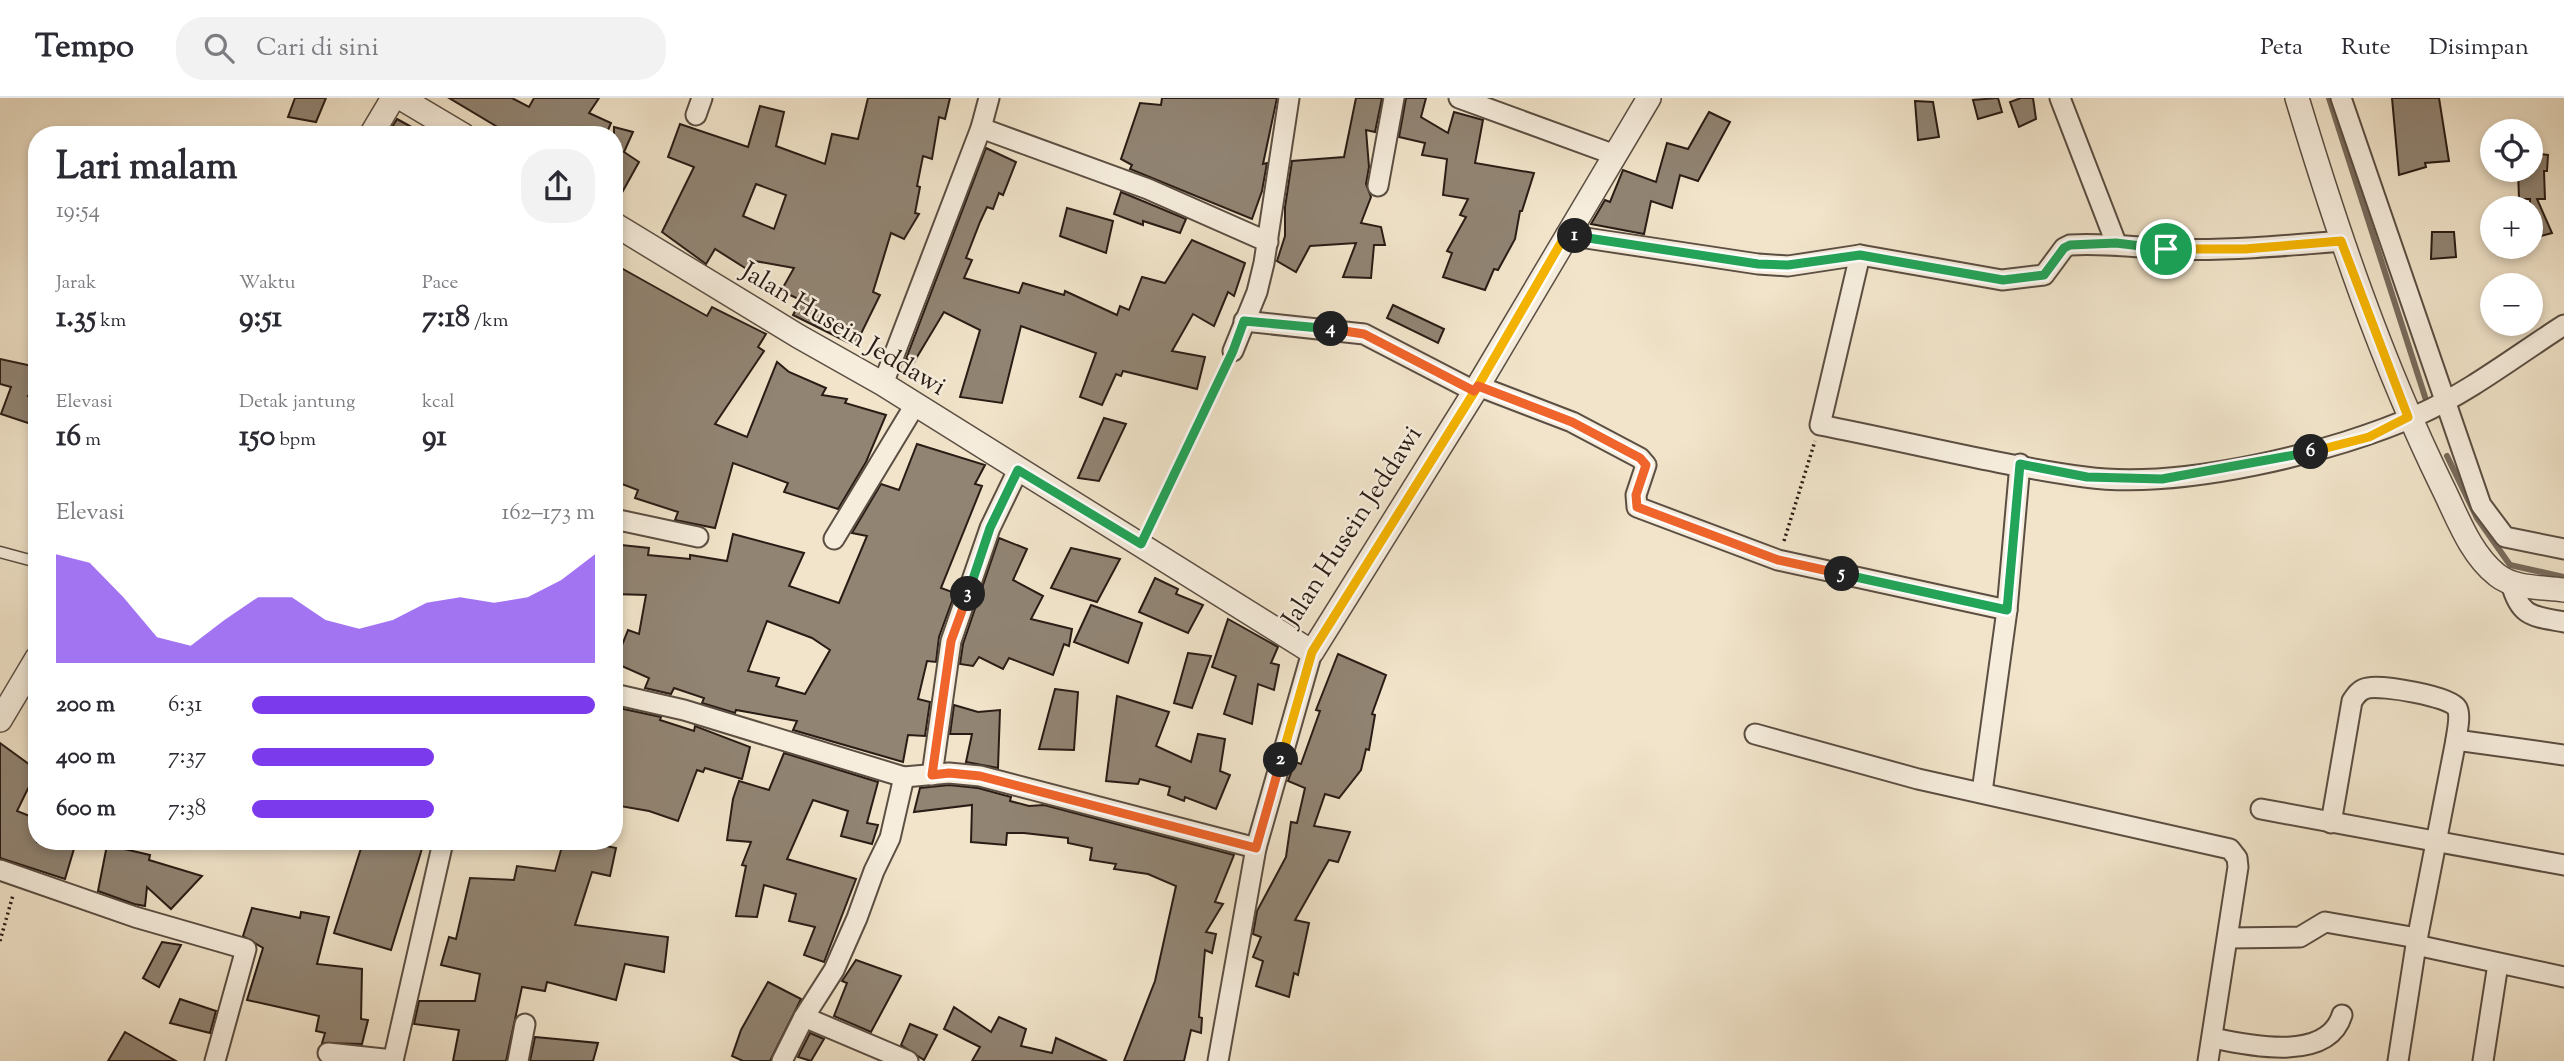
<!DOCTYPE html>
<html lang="id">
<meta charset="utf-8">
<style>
:root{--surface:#fff;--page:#f2f2f3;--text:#2b2b33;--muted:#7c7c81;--line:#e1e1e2;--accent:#7c3aed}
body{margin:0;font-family:"Sorts Mill Goudy",serif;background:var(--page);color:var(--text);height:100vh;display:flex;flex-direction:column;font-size:26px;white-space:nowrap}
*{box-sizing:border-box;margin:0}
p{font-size:23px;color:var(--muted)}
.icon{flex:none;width:38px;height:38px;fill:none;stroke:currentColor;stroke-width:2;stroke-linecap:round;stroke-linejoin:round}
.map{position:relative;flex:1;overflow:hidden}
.panel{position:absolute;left:28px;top:28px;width:595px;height:724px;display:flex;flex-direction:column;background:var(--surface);border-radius:28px;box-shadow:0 4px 10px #0003}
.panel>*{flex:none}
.buttons{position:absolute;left:2480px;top:21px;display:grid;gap:14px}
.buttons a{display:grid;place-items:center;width:63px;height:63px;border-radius:50%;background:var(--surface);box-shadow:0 4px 10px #0003;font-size:35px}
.pin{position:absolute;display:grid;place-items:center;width:60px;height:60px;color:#fff;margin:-30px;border:4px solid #fff;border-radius:50%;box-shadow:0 2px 7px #0007}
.km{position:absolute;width:35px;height:35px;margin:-18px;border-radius:50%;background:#222;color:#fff;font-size:19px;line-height:35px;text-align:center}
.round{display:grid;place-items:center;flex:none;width:74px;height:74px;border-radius:28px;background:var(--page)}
.overview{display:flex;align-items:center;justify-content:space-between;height:119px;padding:0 28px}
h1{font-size:38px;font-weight:800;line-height:52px}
.metrics{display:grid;grid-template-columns:repeat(3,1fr);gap:10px;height:119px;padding:7px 28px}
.metrics div{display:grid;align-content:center}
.metrics b{font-size:30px;font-weight:800}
.metrics small{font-size:19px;font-weight:400}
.metrics p{font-size:19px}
.chart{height:196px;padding:14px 28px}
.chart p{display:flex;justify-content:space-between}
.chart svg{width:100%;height:126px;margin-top:7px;fill:var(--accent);opacity:.7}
ul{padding:0 28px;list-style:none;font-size:23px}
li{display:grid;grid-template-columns:112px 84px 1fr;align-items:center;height:52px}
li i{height:18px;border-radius:9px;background:var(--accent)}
header{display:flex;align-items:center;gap:42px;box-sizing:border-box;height:98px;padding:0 35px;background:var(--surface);border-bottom:2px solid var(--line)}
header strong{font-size:33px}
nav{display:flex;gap:38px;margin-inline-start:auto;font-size:24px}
.search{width:490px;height:63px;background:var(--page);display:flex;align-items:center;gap:18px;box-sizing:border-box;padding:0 24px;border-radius:28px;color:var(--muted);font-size:26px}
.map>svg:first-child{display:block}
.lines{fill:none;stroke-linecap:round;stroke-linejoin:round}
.stream{stroke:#786b5c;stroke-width:6}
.building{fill:#918473;stroke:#291c15;stroke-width:2;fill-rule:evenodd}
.service-casing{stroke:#5b4e42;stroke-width:13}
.minor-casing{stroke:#5b4e42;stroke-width:23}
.tertiary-casing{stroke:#5b4e42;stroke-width:26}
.path{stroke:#291c15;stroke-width:3.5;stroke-dasharray:2 3.5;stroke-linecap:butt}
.service{stroke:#f6eddd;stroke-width:10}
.minor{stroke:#f6eddd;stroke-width:19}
.tertiary{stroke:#f6eddd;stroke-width:23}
.split-1-casing{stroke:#fff;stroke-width:14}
.split-2-casing{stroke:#fff;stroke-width:14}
.split-3-casing{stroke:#fff;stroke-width:14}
.split-4-casing{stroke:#fff;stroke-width:14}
.split-5-casing{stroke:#fff;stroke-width:14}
.split-6-casing{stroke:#fff;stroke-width:14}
.split-7-casing{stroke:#fff;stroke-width:14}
.split-1{stroke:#22a559;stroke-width:9}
.split-2{stroke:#f5b400;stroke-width:9}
.split-3{stroke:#f0652b;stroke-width:9}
.split-4{stroke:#22a559;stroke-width:9}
.split-5{stroke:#f0652b;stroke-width:9}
.split-6{stroke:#22a559;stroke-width:9}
.split-7{stroke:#f5b400;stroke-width:9}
.labels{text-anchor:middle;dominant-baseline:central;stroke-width:5;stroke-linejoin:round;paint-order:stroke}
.street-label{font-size:26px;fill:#291c15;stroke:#f6eddd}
</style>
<header>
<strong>Tempo</strong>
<div class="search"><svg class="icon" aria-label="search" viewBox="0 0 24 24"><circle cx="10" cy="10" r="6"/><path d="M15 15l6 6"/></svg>Cari di sini</div>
<nav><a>Peta</a><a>Rute</a><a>Disimpan</a></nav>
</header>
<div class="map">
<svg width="2564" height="963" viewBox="0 0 2564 963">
<rect width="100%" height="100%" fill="#f1e4ca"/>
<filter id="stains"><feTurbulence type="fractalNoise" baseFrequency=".00286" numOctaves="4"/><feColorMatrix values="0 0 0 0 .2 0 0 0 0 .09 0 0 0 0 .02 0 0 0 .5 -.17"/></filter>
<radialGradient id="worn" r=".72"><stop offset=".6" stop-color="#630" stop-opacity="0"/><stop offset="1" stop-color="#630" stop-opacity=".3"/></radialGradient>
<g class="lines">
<g class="stream">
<path d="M2329,0L2426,302"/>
<path d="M2447,358L2477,420L2510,467L2564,479"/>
</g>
</g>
<g class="building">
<path d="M295,0H326L316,24L288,19Z"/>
<path d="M449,0H512L529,9L534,0H599L589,15L611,25L606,37H518L509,31L506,34Z"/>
<path d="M868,0H950L945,21L939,19L932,61L923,58L917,88L920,89L915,115L919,116L904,141L891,135L873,194L880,197L855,248L793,217L801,202L781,193L794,170L755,163L750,173L715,151L706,166L662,134L694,69L668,59L680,26L748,49L760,8L784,14L776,48L825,66L832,36L858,41ZM756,86L786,97L774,131L743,118Z"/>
<path d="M1162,0H1277L1263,66L1267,65L1262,93L1252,121L1130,71L1132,67L1121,61L1140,5L1161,7Z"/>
<path d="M1356,0H1382L1375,34L1366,32L1369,69L1366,86L1371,99L1361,125L1381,129L1385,147H1374L1371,180L1343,179L1356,145L1310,148L1296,174L1277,163L1285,138V109L1292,63L1344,59Z"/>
<path d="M1406,0H1426L1421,19L1448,35L1454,14L1483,22L1475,65L1534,75L1522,113H1520L1515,141L1498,172L1494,171L1485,192L1443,179L1452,155L1447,153L1466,119L1460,117L1468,101L1443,97L1447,61L1422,57L1425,45L1399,39Z"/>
<path d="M1998,0L2002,14L1978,21L1973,2Z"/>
<path d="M2021,0H2033L2036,21L2019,29L2010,4Z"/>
<path d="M2392,0H2439L2449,63L2425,65L2426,69L2399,77Z"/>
<path d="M1915,3L1933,4L1939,39L1918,42Z"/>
<path d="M1709,14L1730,24L1698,83L1680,77L1672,110L1651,103L1644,136L1591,126L1605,102L1610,104L1623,72L1656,84L1667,45L1688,51Z"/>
<path d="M397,21L426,37H387Z"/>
<path d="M614,29L633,34L624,54L639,64L614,109Z"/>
<path d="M986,50L1016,64L1003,97L999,95L993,111L987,109L980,124L966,160L972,162L964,180L1019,195L1023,185L1064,197L1065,193L1117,217L1120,208L1129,212L1142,179L1165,185L1192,142L1245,165L1234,198L1228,194L1214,228L1193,216L1172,253L1205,259L1197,291L1123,273L1121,278L1116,276L1102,307L1080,299L1096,255L1021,228L1002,305L960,299L980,232L944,214L914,264L906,261Z"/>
<path d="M2530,55L2548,57L2547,73H2544L2545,101H2537L2552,135L2530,141V101H2519L2518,72H2530Z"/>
<path d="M1121,94L1186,121L1180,135L1143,123V127L1114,116Z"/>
<path d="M1067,110L1113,123L1106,155L1060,138Z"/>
<path d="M2432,134H2454L2456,159L2431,161Z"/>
<path d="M614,166L707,218L712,209L766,236L758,249L764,253L715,326L747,339L777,264L789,274L826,290L822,297L847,301L845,305L886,317L866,364L838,411L784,394L788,385L733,365L715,430L675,422L678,414L635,400L638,392L614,383Z"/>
<path d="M1393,207L1444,231L1438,245L1387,220Z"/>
<path d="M0,261L37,269V283L28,298L37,300V311L31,326L1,316L11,289L0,286Z"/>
<path d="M1104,320L1126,326L1099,383L1078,380Z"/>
<path d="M917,346L985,367L975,386L982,388L941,490L955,495L939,539L936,564L927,563L918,601L930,604L925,638L908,637L903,664L793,632L797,623L736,612L735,615L702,605L704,600L674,590L671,596L645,590L649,580L615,565L628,532L639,536L646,497L614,496L622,447L649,450L648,457L690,461V457L727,463L733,436L804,455L789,488L839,505L867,438L852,435L881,386L899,392ZM767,523L812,540L830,552L805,596L776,588L779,580L748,573Z"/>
<path d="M999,440L1027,451L1013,482L1043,498L1031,521L1072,531L1069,548L1064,546L1053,577L1009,560L1003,571L979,559L973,568L960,566L963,546Z"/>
<path d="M1071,450L1120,461L1097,504L1051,490Z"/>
<path d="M1155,480L1178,491L1176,496L1203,507L1188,535L1139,514Z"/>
<path d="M1091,507L1142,525L1128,565L1074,544Z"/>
<path d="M1228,521L1278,549L1271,565L1279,567L1274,592L1258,586L1252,626L1224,616L1236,578L1212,569Z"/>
<path d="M1188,555L1211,558L1192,610L1174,605Z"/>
<path d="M1338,556L1386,577L1372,616L1375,617L1369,652L1366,651L1361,672L1339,700L1325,696L1314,728L1350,734L1338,764L1329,762L1295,822L1309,825L1298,877L1294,875L1289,899L1256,888L1263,863L1253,859L1261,839L1253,836L1257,813L1286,759L1291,724L1297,725L1305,690L1288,683L1295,664L1301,666L1320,613L1316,612Z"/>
<path d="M1055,591L1078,594L1074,652L1039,651Z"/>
<path d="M1117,598L1169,614L1156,648L1191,664L1198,636L1225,641L1220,673L1230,677L1216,711L1185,699L1184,703L1168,697L1170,689L1140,681L1138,686L1106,683Z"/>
<path d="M954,607L978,614L1000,612L998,670L966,664L972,636H950Z"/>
<path d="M614,609L661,619L660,622L694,633L695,628L750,649L742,681L705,670L703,674L697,672L678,723L649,713L614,707Z"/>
<path d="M0,645L37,672L17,713L37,721V744H76L65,781L0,760Z"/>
<path d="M784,655L878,684L867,725L878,727L872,746L841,738L848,713L813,702L787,761L856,781L824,864L804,857L815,829L789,823L796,796L764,787L757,819L736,818L746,768L742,767L751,744L727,742L733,701L739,683L769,692Z"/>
<path d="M949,687L978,690L1011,699L1010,703L1029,708L1044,707L1234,757L1215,804L1223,806L1206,834L1216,836L1212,855L1205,852L1199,919L1202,920L1201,935L1191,932L1184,963H1124L1155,883L1176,788L1148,776L1114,771L1116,766L1090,762L1092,750L1068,745V740L1024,735H1007L1006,747L971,744L972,707L914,714L920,690Z"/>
<path d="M363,744H424L391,852L334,835Z"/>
<path d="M560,744H587L616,750L610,778L592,774L575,827L668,839L664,874L625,866L616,902L547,884L545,893L522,889L506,963H453L459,932L414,926L419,903H475L480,876L441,867L449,839L456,841L470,780L514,782L517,768L555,773L561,752Z"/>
<path d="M107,747L150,757L149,762L202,778L171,811L147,789L145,808L134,806L98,793Z"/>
<path d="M252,810L300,820L301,814L329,819L317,866L362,871L361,921L368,922L362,946L322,945L325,935L316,933L319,918L247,902L263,850L243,838Z"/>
<path d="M162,844L181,847L159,889L143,880Z"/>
<path d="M856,862L901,878L871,934L834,918L847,885L842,883Z"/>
<path d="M768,884L801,901L770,963H743L732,958L741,932Z"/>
<path d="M180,901L216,913L210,935L170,925Z"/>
<path d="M954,909L991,934L999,919L1026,931L1021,948L1052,955L1056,940L1107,963H972L980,949L944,931Z"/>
<path d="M910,926L937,937L924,962L901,947Z"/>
<path d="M125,934L176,963H108Z"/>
<path d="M810,935L824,941L811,963L798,959Z"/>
<path d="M535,939L598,945L593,963H530Z"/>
</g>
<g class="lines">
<defs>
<path id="service" d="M0,454L37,464"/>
<g id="minor">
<path d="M1459,0L1615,57"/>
<path d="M2060,0L2116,145"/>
<path d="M2341,0L2481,407L2505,439L2564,451"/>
<path d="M696,17L702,0"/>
<path d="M981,30L1148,91L1268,144"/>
<path d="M1378,88L1394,0"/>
<path d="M1566,137L1758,166L1788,168L1860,157L2002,182L2044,177L2064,150L2070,147C2104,145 2135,149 2168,151C2226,153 2283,148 2341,143"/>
<path d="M1860,157L1820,327C1908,344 1997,367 2085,379C2180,392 2334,355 2420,316C2471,293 2517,257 2564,227"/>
<path d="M1244,223L1364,236L1474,293"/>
<path d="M1233,253L1257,194L1264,165L1289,0"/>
<path d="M883,286L981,30L989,0"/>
<path d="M1478,288L1572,324L1640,360L1646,367L1636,397L1637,409L1778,462L2007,512"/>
<path d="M614,421L698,439"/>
<path d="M834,441L915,307"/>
<path d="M2511,485C2520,519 2532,518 2564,524"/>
<path d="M614,596L684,612L904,679L949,675L980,678L1256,750"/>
<path d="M1755,636L1918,681L2230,751L2237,760L2238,769L2208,963"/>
<path d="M932,677L951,543L990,430L1018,372"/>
<path d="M1982,694L2007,512L2020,366"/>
<path d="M2261,711L2564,767"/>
<path d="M2331,725L2352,603C2356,597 2360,591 2368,590C2382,587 2450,598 2457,610C2461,618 2457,633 2456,642"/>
<path d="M0,772L135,819L246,851L215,963"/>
<path d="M2228,840L2300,839L2325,824L2417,840"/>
<path d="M2416,847L2564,879"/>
<path d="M804,919L908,963"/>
<path d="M2213,940C2255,949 2328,963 2342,917"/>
<path d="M328,955L393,962"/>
<path d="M393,963L443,744"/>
<path d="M518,963L525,926"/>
<path d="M782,963L804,919L834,872L857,820L874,773L890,740L904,679"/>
<path d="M1218,963L1256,750L1312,554"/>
<path d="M2398,963L2416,847L2456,642L2564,657"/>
<path d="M2483,963L2498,866"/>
</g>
<g id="tertiary">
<path d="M401,0L463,37"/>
<path d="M2297,0C2337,133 2381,263 2442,388C2457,418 2470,456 2497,477C2514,491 2543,489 2564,492"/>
<path d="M371,37L393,0"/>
<path d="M614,126L798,238L883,286L1312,554L1478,288L1649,0"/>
<path d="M0,622L37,560"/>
</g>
</defs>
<use href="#service" class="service-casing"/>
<use href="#minor" class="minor-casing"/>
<use href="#tertiary" class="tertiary-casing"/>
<g class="path">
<path d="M1149,428L1224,271"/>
<path d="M1784,443L1815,343"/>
<path d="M0,843L13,797"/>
</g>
<use href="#service" class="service"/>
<use href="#minor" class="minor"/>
<use href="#tertiary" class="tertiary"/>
</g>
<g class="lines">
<defs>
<path id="split-1" d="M1575,138L1758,166L1788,167L1860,157L2003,182L2044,177L2064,150L2070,147L2116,145L2166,151"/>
<path id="split-2" d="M1281,662L1312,554L1478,288L1566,136L1575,138"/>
<path id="split-3" d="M968,496L951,543L932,677L949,675L980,678L1256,750L1281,662"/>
<path id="split-4" d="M968,496L990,430L1018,372L1141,446L1233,253L1244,223L1331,231"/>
<path id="split-5" d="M1331,231L1364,236L1474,293L1478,288L1572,324L1640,360L1646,367L1636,397L1637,409L1778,462L1842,476"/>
<path id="split-6" d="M1842,476L2007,512L2020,366L2087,379L2162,381L2311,354"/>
<path id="split-7" d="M2166,151H2245L2341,143L2408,319L2369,339L2311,354"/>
</defs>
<use href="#split-1" class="split-1-casing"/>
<use href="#split-2" class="split-2-casing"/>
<use href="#split-3" class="split-3-casing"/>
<use href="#split-4" class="split-4-casing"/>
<use href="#split-5" class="split-5-casing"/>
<use href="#split-6" class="split-6-casing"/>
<use href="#split-7" class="split-7-casing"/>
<use href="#split-1" class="split-1"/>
<use href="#split-2" class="split-2"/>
<use href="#split-3" class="split-3"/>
<use href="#split-4" class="split-4"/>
<use href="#split-5" class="split-5"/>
<use href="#split-6" class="split-6"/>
<use href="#split-7" class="split-7"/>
</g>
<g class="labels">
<g class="street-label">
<text transform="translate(843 232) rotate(31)">Jalan Husein Jeddawi</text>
<text transform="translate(1353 429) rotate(-57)">Jalan Husein Jeddawi</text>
</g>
</g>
<rect width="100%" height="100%" filter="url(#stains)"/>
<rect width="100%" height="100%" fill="url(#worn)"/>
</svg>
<div class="buttons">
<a><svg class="icon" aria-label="locate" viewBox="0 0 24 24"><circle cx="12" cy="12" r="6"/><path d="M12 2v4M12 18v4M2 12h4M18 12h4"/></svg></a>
<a>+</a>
<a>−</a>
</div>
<div class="pin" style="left:2166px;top:151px;background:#1e9e55"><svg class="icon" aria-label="arrive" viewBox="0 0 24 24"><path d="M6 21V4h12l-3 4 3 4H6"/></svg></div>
<b class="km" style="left:1575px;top:138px">1</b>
<b class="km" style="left:1281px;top:662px">2</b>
<b class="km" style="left:968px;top:496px">3</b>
<b class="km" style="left:1331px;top:231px">4</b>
<b class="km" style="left:1842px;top:476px">5</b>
<b class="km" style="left:2311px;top:354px">6</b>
<section class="panel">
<div class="overview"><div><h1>Lari malam</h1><p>19:54</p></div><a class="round"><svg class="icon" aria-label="share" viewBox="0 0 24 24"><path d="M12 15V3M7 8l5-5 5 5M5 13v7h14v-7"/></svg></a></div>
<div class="metrics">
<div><p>Jarak</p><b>1.35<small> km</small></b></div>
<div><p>Waktu</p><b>9:51</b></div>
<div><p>Pace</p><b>7:18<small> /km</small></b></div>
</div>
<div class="metrics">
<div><p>Elevasi</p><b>16<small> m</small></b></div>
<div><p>Detak jantung</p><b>150<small> bpm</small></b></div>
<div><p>kcal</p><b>91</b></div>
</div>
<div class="chart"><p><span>Elevasi</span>162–173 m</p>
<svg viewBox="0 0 160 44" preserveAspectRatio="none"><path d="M0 44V6L10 9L20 21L30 35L40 38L50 29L60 21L70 21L80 29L90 32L100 29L110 23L120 21L130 23L140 21L150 15L160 6V44z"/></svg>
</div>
<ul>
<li><b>200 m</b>6:31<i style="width:100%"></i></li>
<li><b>400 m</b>7:37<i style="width:53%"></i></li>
<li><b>600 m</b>7:38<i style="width:53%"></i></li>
</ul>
</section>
</div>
